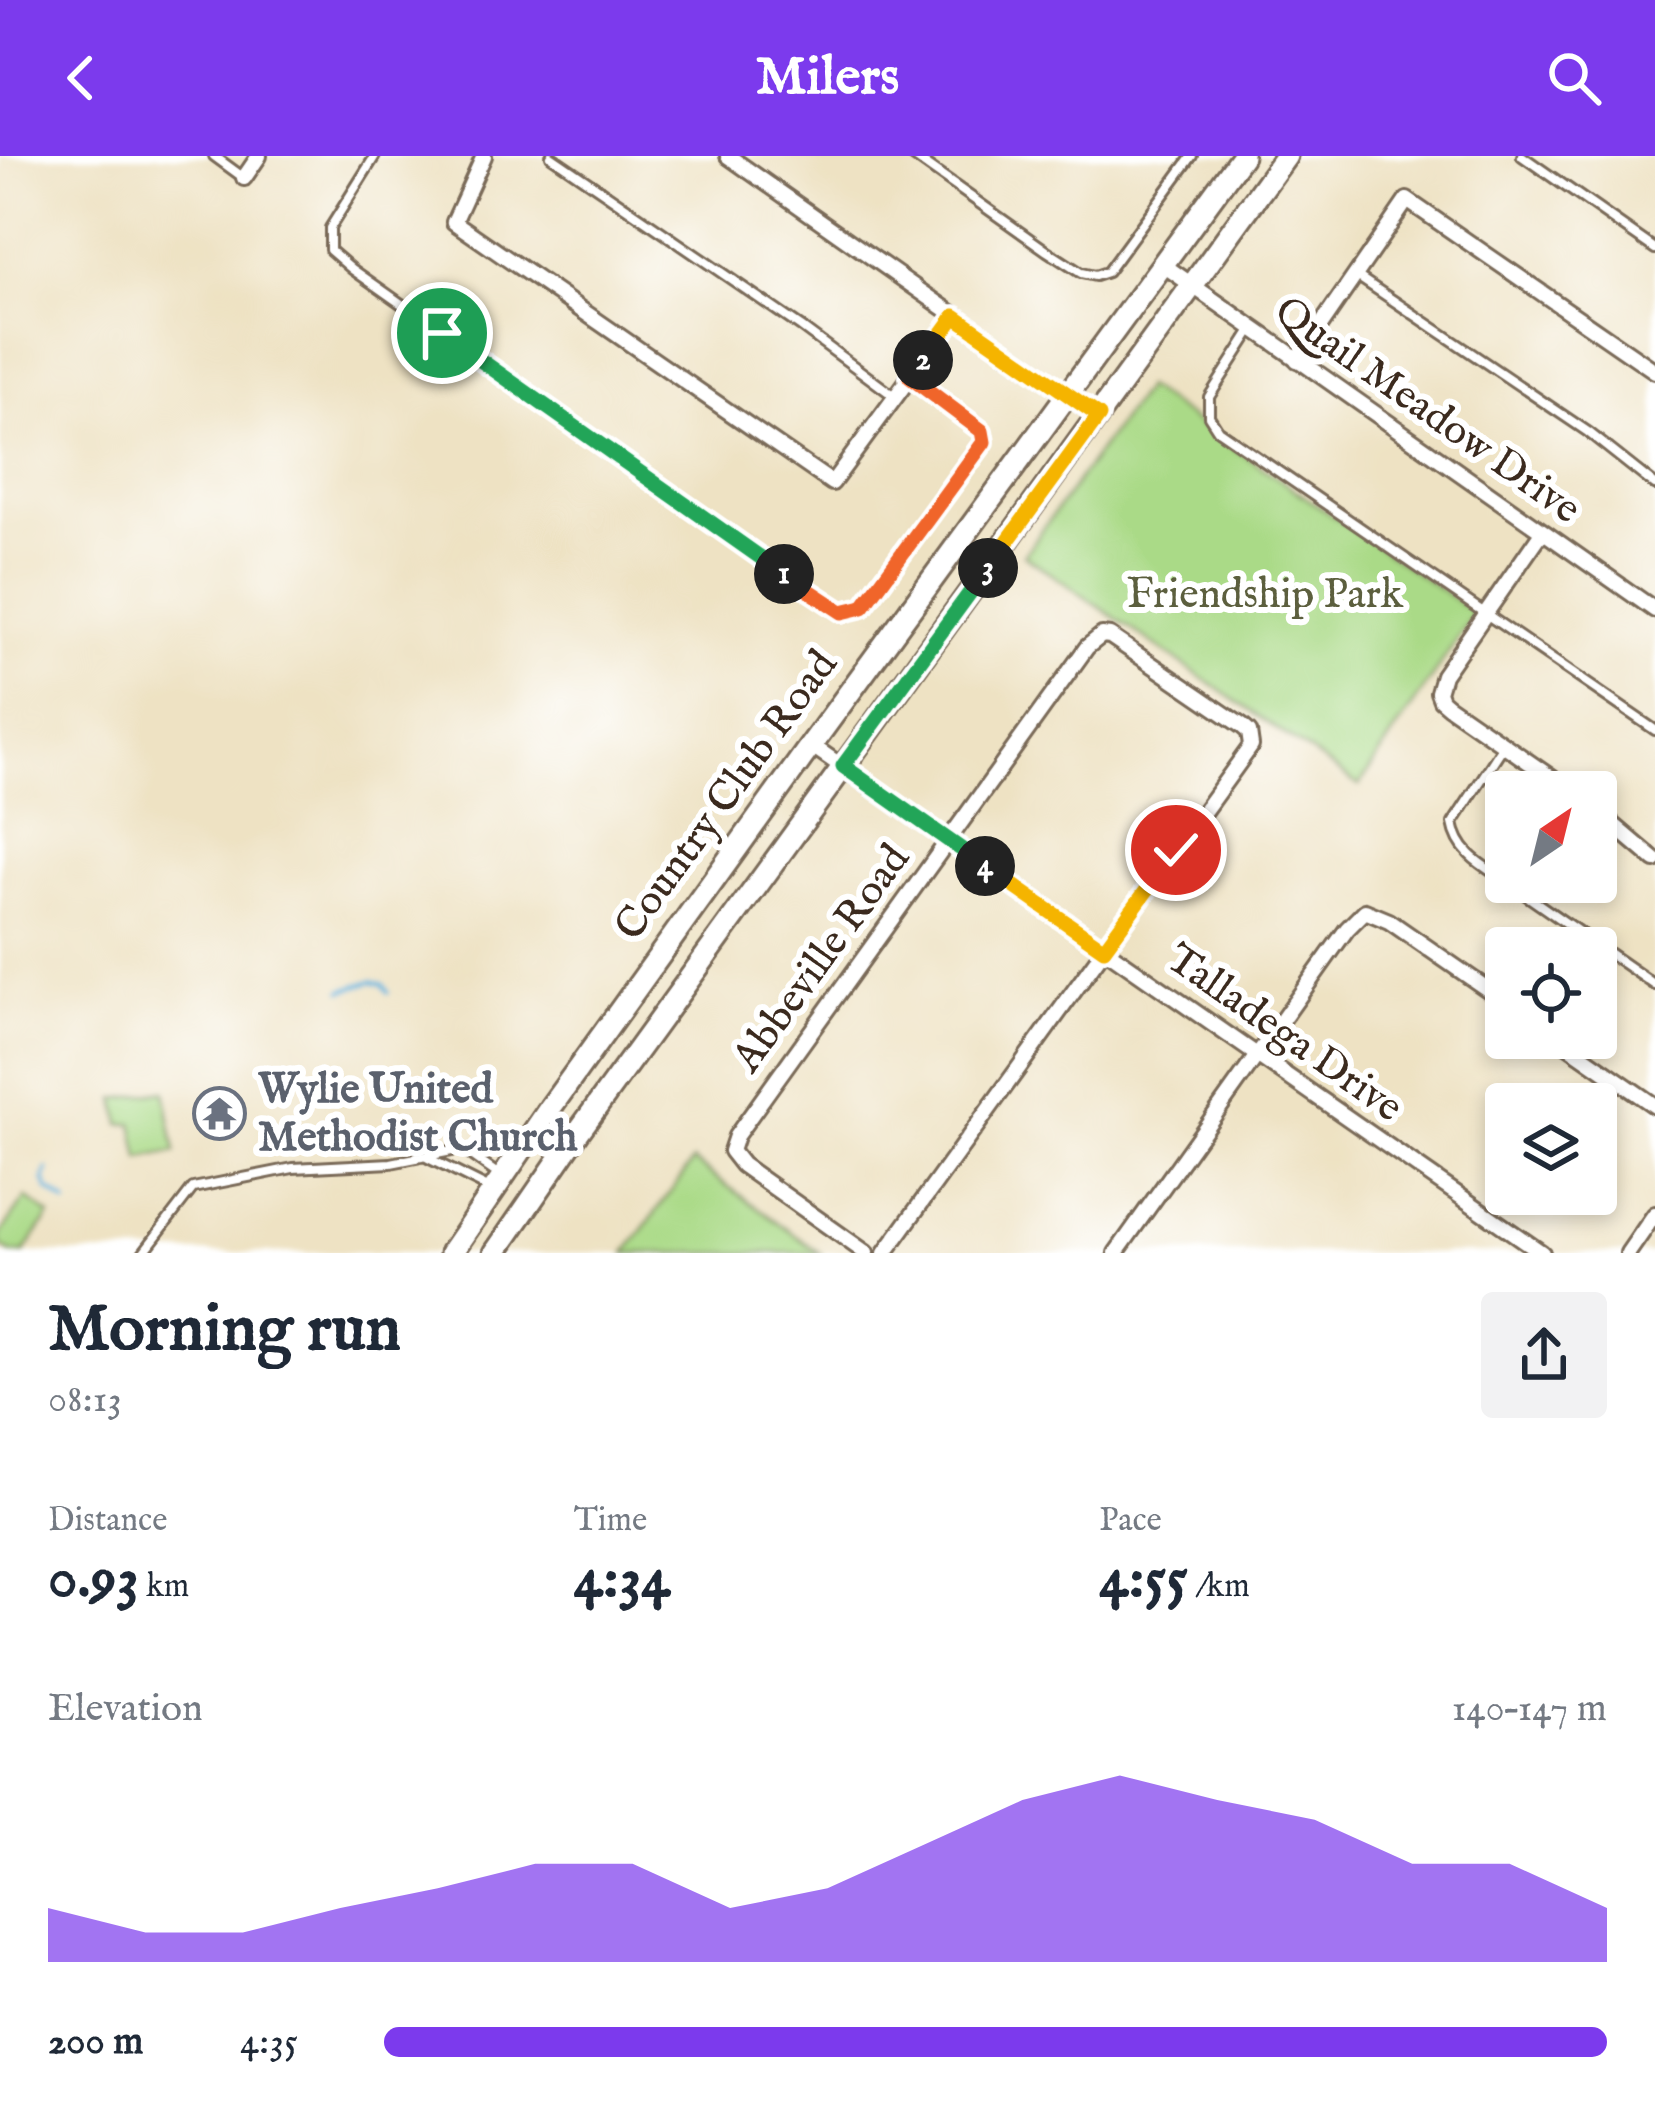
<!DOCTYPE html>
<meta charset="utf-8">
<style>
:root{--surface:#fff;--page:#f2f2f3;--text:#1f2937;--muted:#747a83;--accent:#7c3aed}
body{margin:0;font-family:"IM FELL English",serif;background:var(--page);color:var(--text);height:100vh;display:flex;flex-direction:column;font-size:45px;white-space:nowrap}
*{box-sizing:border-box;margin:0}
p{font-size:39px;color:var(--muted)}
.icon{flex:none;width:66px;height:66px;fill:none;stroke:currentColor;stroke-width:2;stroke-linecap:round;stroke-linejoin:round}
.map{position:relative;height:1097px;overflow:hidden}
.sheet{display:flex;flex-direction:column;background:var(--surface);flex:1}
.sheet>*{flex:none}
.needle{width:78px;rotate:35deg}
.buttons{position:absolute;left:1485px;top:615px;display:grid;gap:24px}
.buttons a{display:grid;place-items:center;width:132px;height:132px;border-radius:12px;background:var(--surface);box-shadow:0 6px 18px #0003;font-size:60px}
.pin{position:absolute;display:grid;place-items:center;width:102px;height:102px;color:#fff;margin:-51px;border:6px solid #fff;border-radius:50%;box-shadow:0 3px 12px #0007}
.km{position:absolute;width:60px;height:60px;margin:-30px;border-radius:50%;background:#222;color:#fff;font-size:33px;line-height:60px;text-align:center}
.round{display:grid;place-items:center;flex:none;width:126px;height:126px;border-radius:12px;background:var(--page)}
.overview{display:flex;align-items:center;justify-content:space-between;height:204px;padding:0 48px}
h1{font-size:66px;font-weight:700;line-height:90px}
.stats{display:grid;grid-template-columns:repeat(3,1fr);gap:18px;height:204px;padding:12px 48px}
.stats div{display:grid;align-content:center}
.stats b{font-size:60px;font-weight:700}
.stats small{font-size:33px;font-weight:400}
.stats p{font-size:33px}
.chart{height:336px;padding:24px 48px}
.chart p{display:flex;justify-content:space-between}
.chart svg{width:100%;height:216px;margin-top:12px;fill:var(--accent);opacity:.7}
ul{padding:0 48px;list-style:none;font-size:39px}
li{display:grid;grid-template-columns:192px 144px 1fr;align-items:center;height:90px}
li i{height:30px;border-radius:15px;background:var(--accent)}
header{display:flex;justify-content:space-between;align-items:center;height:156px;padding:0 48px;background:var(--accent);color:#fff;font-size:54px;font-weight:700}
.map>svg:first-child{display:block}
.green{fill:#aada87;stroke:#728252;stroke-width:3}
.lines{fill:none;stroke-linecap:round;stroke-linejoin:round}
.stream{stroke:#5cafd7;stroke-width:4.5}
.lane-casing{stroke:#7a6a58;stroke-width:14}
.street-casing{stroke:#7a6a58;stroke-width:20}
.secondary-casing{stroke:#7a6a58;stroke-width:27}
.lane{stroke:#fff;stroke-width:8}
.street{stroke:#fff;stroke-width:14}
.secondary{stroke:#fff;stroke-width:21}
.split-1-casing{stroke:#fff;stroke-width:24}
.split-2-casing{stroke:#fff;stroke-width:24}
.split-3-casing{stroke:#fff;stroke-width:24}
.split-4-casing{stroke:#fff;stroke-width:24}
.split-5-casing{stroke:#fff;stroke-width:24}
.split-1{stroke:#22a559;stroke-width:15}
.split-2{stroke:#f0652b;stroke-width:15}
.split-3{stroke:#f5b400;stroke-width:15}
.split-4{stroke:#22a559;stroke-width:15}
.split-5{stroke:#f5b400;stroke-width:15}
.labels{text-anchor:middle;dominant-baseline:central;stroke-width:12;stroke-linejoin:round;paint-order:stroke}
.street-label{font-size:42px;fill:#3b2a1e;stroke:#fff}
.park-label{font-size:42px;fill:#5c5f3e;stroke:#fff}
.worship-label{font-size:42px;font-weight:bold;fill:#5b616d;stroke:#fff;text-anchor:start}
</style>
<header><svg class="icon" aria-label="back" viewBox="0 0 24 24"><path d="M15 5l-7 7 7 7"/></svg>Milers<svg class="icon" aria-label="search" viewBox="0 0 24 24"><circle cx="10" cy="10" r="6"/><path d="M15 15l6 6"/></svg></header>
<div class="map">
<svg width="1655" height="1097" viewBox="0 0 1655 1097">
<rect width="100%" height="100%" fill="#fff"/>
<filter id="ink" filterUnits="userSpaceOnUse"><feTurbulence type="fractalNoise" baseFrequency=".00833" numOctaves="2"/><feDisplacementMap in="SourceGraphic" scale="24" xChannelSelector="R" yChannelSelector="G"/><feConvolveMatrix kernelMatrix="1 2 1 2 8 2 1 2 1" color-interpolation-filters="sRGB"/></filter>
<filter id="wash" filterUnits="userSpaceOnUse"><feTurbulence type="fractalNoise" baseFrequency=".004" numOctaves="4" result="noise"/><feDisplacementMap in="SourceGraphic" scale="48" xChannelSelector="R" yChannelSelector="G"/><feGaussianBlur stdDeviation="2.7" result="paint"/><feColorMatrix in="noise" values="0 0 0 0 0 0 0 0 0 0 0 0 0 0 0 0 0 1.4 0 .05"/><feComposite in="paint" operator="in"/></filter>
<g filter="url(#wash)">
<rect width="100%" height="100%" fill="#eee2c3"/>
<g class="green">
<path d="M1145,231L1475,457L1359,630L1024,399Z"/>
<path d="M165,935L176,996L140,1003L133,967L121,968L116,943Z"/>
<path d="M693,1005L820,1097H626Z"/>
<path d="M26,1042L50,1059L24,1097H11L0,1089V1079Z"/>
</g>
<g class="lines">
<g class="stream">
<path d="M343,834L372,825L383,828L388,836"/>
<path d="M48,1014L44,1023L48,1033L67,1048"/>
</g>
</g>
</g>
<g filter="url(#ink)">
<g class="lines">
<defs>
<g id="lane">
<path d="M214,0L244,22"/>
<path d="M375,0L330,72V94L352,113L815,440L843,456L863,451L984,286L982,276L911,222"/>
<path d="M551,0L801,171L894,240"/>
<path d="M913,0L1047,95L1081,117L1095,120L1107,116L1192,0"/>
<path d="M1522,0L1655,93"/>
<path d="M1357,120L1588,276L1655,329"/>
<path d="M1252,174L1209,241V260L1218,274L1655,574"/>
<path d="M1504,589L1453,667C1458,697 1482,709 1506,725"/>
<path d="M1507,726L1655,829"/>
<path d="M428,1002L490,1033"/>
<path d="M143,1097L193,1032L293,1012L391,1007L462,993L499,1019"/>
</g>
<g id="street">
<path d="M484,0L454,66L832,327L955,160"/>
<path d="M728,0L1098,260"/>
<path d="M244,22L259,0"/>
<path d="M1162,108L1655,454"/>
<path d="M1297,204L1407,44L1655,215"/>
<path d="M1542,376L1443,519L1438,536L1441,544L1448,550L1572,636"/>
<path d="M811,589L1542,1097"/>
<path d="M1596,654L1655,704"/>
<path d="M1557,882L1655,950"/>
<path d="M866,1097L742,1009L731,995L736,980L1087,491L1102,479L1110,480L1242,570L1249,576L1251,590L885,1097"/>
<path d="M1116,1097L1347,773L1365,755L1389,765L1506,846"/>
<path d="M1628,1097L1655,1058"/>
</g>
<g id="secondary">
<path d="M451,1097L550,952L811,589L1242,0"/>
<path d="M495,1097L579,975L1286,0"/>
</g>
</defs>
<use href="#lane" class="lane-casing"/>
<use href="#street" class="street-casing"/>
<use href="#secondary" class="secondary-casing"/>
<use href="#lane" class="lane"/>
<use href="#street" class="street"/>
<use href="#secondary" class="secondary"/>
</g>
</g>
<g class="lines" filter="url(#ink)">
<defs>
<path id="split-1" d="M442,177L784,418"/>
<path id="split-2" d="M784,418L842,456L863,451L984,286L982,275L910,221L923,204"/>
<path id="split-3" d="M923,204L955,160L1099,260L988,412"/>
<path id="split-4" d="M985,710L843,610L988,412"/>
<path id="split-5" d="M985,710L1104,793L1176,694"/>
</defs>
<use href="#split-1" class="split-1-casing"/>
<use href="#split-2" class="split-2-casing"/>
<use href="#split-3" class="split-3-casing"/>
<use href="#split-4" class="split-4-casing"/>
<use href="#split-5" class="split-5-casing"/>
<use href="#split-1" class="split-1"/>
<use href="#split-2" class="split-2"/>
<use href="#split-3" class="split-3"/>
<use href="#split-4" class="split-4"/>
<use href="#split-5" class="split-5"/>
</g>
<defs>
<symbol id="temple-ring" viewBox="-11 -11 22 22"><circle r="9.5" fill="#fff" stroke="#6b7280" stroke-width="1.5"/><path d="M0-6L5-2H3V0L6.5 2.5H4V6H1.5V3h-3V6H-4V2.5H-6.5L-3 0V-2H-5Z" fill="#6b7280"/></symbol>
</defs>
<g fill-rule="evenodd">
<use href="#temple-ring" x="190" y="928" width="59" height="59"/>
</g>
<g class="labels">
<g class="street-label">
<text transform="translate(1427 255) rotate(35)">Quail Meadow Drive</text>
<text transform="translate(727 640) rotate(-54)">Country Club Road</text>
<text transform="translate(822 803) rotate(-54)">Abbeville Road</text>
<text transform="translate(1284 878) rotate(35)">Talladega Drive</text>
</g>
<g class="park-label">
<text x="1265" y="439">Friendship Park</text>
</g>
<g class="worship-label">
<text x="258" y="934">Wylie United<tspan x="258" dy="48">Methodist Church</tspan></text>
</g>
</g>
</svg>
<div class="buttons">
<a><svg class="needle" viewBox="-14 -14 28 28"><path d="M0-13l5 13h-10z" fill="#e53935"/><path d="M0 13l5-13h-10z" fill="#747a83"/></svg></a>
<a><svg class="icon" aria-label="locate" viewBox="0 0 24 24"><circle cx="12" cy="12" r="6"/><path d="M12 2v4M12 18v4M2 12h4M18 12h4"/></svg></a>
<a><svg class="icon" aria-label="layers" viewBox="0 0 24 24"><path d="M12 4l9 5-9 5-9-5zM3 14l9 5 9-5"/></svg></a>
</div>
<div class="pin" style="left:442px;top:177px;background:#1e9e55"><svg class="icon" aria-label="arrive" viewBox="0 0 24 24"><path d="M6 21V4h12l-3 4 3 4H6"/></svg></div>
<div class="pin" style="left:1176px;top:694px;background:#d93025"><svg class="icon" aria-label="check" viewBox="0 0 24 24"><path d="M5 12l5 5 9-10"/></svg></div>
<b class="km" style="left:784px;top:418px">1</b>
<b class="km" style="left:923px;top:204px">2</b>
<b class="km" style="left:988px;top:412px">3</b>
<b class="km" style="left:985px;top:710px">4</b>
</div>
<section class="sheet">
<div class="overview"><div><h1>Morning run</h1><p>08:13</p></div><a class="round"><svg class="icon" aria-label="share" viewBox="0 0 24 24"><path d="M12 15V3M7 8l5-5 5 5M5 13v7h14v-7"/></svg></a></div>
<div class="stats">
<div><p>Distance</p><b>0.93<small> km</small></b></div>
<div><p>Time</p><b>4:34</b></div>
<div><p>Pace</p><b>4:55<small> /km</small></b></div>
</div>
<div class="chart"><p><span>Elevation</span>140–147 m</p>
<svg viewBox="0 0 160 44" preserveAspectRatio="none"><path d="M0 44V33L10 38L20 38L30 33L40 29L50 24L60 24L70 33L80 29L90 20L100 11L110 6L120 11L130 15L140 24L150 24L160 33V44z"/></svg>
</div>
<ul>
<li><b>200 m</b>4:35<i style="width:100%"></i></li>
</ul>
</section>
